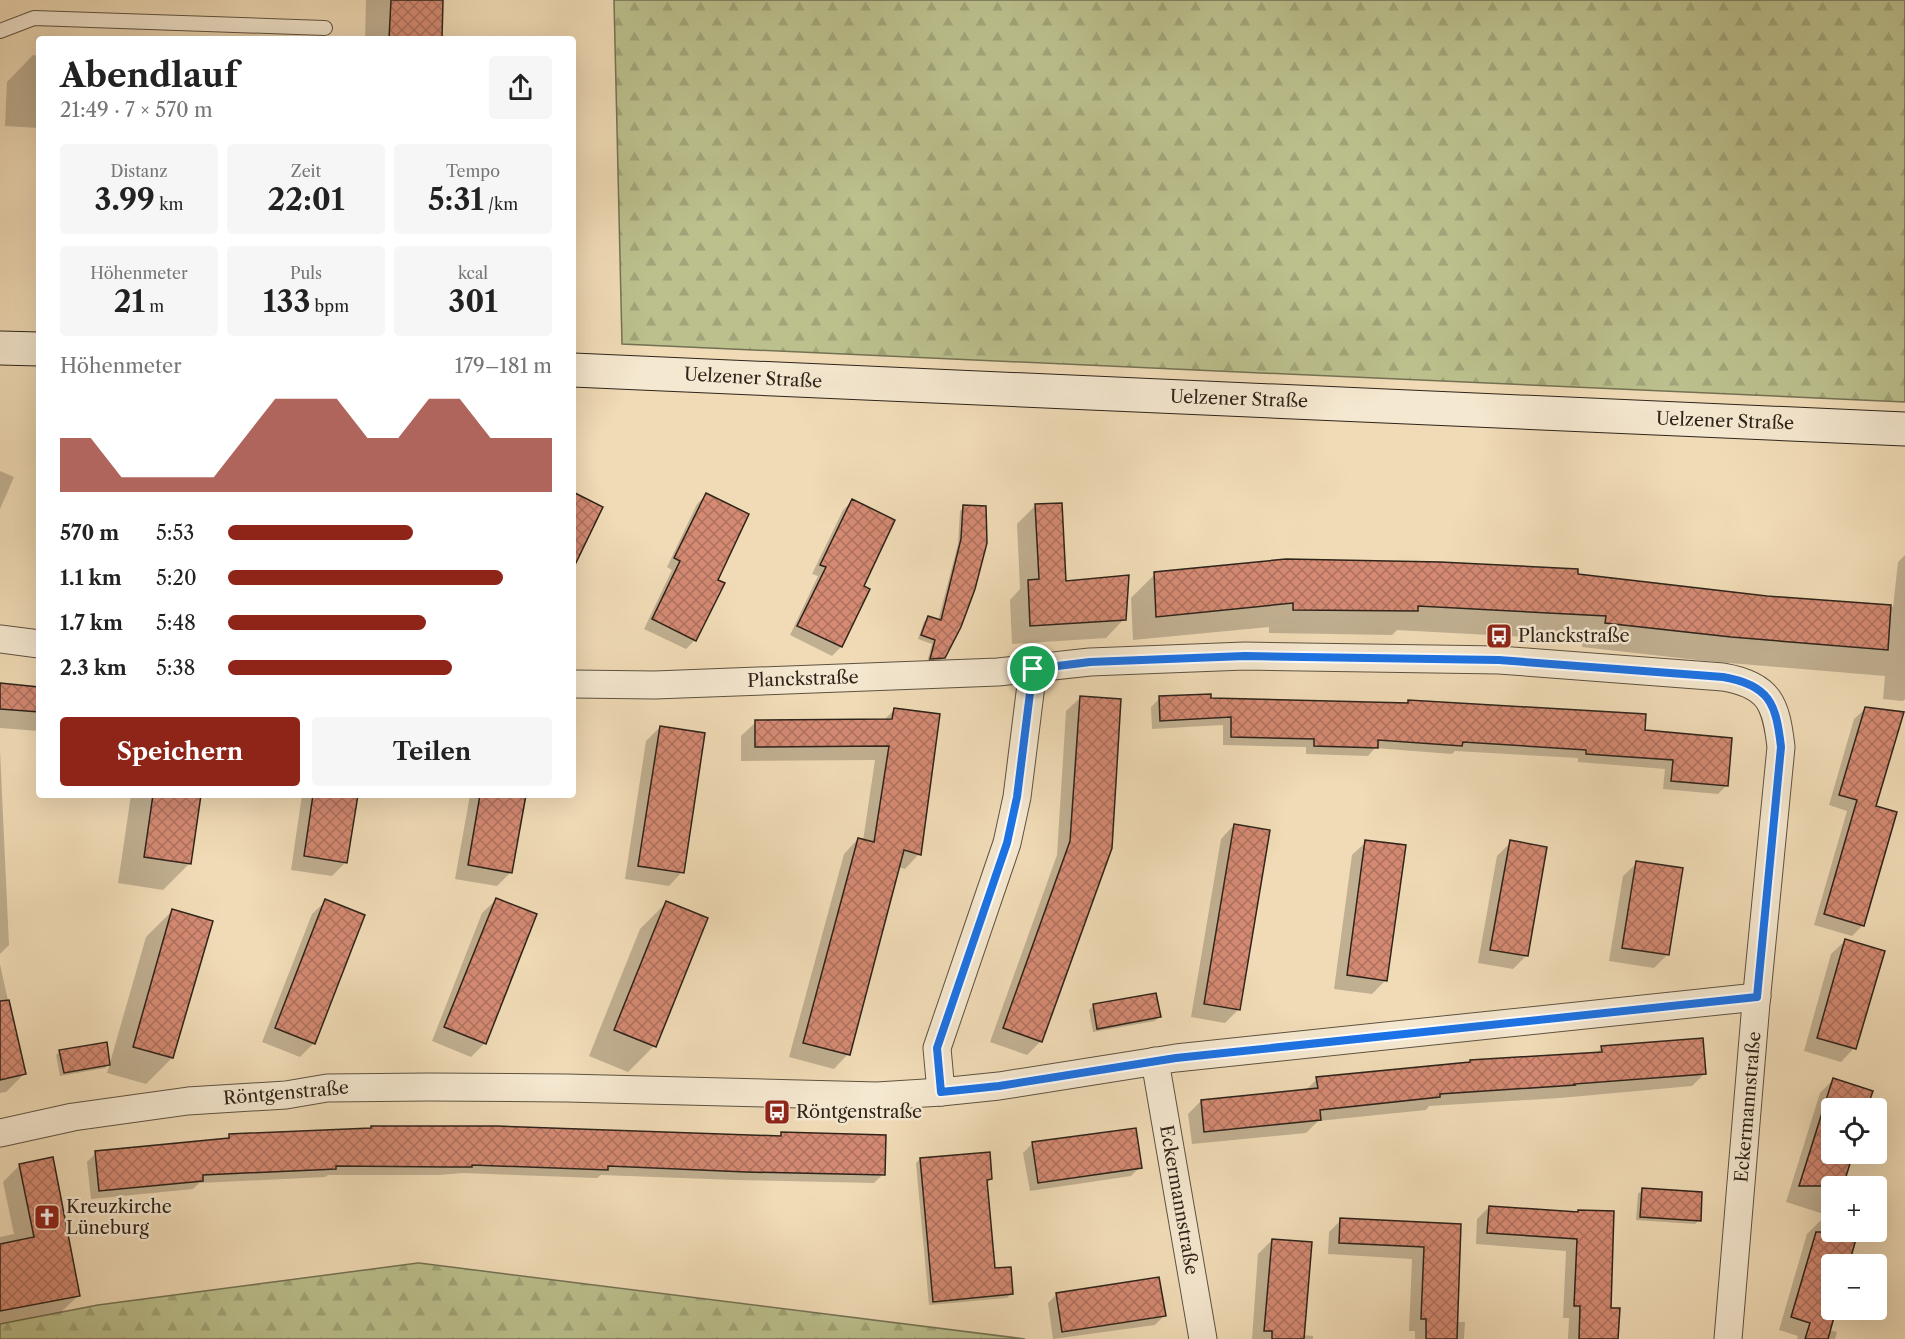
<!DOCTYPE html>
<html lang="de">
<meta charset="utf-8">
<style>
:root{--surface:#fff;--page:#f6f6f6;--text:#222;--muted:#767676;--accent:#8f2418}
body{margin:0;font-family:"Libre Caslon Text",serif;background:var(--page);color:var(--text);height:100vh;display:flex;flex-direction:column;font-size:22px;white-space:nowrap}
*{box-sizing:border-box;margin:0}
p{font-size:20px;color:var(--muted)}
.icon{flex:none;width:33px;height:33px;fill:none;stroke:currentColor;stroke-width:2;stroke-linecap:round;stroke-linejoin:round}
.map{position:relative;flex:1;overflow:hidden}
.panel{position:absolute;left:36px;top:36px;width:540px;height:762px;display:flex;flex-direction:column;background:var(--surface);border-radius:6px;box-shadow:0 6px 24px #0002}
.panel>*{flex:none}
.controls{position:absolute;left:1821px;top:1098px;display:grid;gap:12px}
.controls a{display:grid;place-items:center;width:66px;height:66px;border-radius:6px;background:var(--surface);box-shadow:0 6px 24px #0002;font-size:30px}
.pin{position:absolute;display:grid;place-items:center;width:51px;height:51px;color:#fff;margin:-26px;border:3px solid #fff;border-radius:50%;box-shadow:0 2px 6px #0007}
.round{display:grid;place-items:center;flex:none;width:63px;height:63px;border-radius:6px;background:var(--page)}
.summary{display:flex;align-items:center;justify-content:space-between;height:102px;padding:0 24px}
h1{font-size:33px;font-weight:700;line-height:45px}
.stats{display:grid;grid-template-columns:repeat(3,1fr);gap:9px;height:102px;padding:6px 24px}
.stats div{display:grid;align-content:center;border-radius:6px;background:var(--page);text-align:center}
.stats b{font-size:30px;font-weight:700}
.stats small{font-size:16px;font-weight:400}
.stats p{font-size:16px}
.chart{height:168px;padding:12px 24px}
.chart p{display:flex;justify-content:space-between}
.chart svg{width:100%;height:108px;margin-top:6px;fill:var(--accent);opacity:.7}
.cta{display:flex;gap:12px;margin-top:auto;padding:12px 24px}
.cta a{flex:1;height:69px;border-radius:6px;background:var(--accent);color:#fff;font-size:24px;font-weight:700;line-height:69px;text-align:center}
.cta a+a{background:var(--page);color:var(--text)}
ul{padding:0 24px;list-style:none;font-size:20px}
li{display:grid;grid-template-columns:96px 72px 1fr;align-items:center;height:45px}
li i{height:15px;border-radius:8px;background:var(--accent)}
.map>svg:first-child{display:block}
.forest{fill:url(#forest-firs);stroke:#747254;stroke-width:1.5}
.shadow{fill:#0003}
.building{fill:url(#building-cross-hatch);stroke:#2e241a;stroke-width:1.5}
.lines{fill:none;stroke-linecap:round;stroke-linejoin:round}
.service-casing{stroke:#5e5241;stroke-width:16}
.minor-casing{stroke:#5e5241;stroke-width:29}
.secondary-casing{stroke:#2e241a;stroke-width:35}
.service{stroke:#f5e8d0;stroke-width:14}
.minor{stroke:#f5e8d0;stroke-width:27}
.secondary{stroke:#f5e8d0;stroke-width:33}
.route-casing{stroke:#fff;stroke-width:12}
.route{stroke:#1a73e8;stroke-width:8}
.labels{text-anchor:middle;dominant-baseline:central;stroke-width:5;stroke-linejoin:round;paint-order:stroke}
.street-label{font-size:18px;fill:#2e241a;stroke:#f5e8d0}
.poi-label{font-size:18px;fill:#2e241a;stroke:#f5e8d0;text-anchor:start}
</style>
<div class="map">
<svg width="1905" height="1339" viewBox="0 0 1905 1339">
<defs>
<pattern id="forest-firs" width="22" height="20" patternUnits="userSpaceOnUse" patternTransform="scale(1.5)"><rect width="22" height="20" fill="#bbc08d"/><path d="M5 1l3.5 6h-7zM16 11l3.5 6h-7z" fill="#a1a579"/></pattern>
<pattern id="building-cross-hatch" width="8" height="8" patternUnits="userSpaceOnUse" patternTransform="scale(1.5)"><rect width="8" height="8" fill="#d58a73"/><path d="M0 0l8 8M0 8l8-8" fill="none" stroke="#ad715e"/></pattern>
</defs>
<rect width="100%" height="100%" fill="#f0dbb6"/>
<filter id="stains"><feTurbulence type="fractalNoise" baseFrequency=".00333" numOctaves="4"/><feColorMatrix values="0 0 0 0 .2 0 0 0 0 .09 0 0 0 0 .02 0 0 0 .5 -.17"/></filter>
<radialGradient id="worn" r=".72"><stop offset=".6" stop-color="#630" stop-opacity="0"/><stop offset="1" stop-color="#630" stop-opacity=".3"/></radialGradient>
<g class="forest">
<path d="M614,0H1905V402L622,344Z"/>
<path d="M418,1263H419L1025,1339H0V1324L98,1305Z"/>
</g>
<g class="shadow">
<path d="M366,0H442L440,39H365Z"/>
<path d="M33,55L39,56V128L5,126L7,82Z"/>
<path d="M0,471L14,477L0,509Z"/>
<path d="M706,495L716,580L695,640L686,649L644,629L672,570L667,567L697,504Z"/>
<path d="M852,501L862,587L868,590L841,647L832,656L790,635L818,576L812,574L843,510Z"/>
<path d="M1035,506L1064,582L1124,619L1106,638L1012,644L1010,600L1020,589L1017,524Z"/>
<path d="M964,507L985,542L944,657L939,662H927L932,644L918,639L924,622L928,618L938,621L958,544L960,511Z"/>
<path d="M1905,555V699L1903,701L1883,699L1885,676L1706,661L1582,647L1583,640L1397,630L1392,635L1269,633V627L1133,640L1131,598L1155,574L1576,576L1766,597L1893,607L1898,562Z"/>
<path d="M0,686L39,688V731L0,728Z"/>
<path d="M1080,698L1110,848L1040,1042L1027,1055L990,1042L1057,855L1066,711Z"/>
<path d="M1160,698L1405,705L1409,701L1643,731L1726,786L1718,794L1663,789L1665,769L1578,762V758L1455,751L1452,754L1375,748L1368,756L1306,754V747L1223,745V725L1152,729L1151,707Z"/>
<path d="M1865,709L1874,807L1863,925L1852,936L1814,925L1847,811L1829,805L1854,719Z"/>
<path d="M894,710L919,854L905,869L898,867L848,1054L834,1069L789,1057L844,854L858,839L863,841L875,760L741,761V736L756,722L884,720Z"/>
<path d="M660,727L682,872L669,886L625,879L646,741Z"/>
<path d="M0,751L9,945L0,954Z"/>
<path d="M131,795H199L189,864L163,890L118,883Z"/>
<path d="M302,795H356L346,862L332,876L291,870Z"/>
<path d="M470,795H524L511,872L497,886L455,879Z"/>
<path d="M1234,825L1239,1009L1225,1023L1191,1017L1221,839Z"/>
<path d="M1366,842L1386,980L1372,994L1334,989L1352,855Z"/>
<path d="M1511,842L1526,956L1513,969L1478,963L1497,856Z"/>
<path d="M1637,863L1668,954L1654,968L1609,961L1623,876Z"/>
<path d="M496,900L485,1043L471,1057L432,1041L482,913Z"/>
<path d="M326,901L314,1043L300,1057L262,1042L312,914Z"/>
<path d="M666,903L654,1046L628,1072L589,1056L640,929Z"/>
<path d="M172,911L211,922L172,1058L146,1084L107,1073L146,937Z"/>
<path d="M1845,941L1854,1048L1841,1062L1804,1051L1831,954Z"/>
<path d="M0,964L24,1074L6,1092L0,1093Z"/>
<path d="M1093,1006L1159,1017L1155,1021L1093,1032L1089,1010Z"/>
<path d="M1602,1048L1705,1073L1692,1086L1560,1098L1429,1106L1426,1110L1318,1121L1306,1133L1192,1144L1188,1114L1201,1101L1305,1091L1317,1079L1468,1063L1471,1061L1596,1053Z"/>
<path d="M60,1051L109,1064L105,1068L60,1076L56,1055Z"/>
<path d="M1833,1080L1871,1092L1866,1108H1832V1154H1852L1841,1186H1832V1207L1824,1214L1786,1202L1820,1093Z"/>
<path d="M782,1133L883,1174L874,1183L736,1180L601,1175L597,1178L463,1173L439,1175H328L325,1177L199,1183L193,1189L91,1199L87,1162L96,1153L226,1140L230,1135L778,1137Z"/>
<path d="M1032,1144L1140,1167L1131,1176L1030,1191L1023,1153Z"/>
<path d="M920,1159L991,1179L987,1183L994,1270L1012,1293L1007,1298L929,1305L916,1163Z"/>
<path d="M20,1165L78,1296L61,1312L0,1324V1237L14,1234L3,1182Z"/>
<path d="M1642,1190L1699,1220L1695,1224L1636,1220L1638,1194Z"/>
<path d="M1489,1207L1576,1214L1578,1211L1617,1339H1568L1569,1318H1563L1566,1251L1476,1244L1477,1219Z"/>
<path d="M1341,1220L1459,1225L1456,1322H1465L1464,1339H1415V1331H1409L1412,1259L1328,1254L1329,1232Z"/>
<path d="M1820,1221L1832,1224V1232H1857L1847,1264H1832V1310H1835L1829,1330L1837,1332L1835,1339H1797L1798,1336L1779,1330L1807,1234Z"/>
<path d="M1272,1240L1303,1335L1313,1336V1339H1252L1258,1254Z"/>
<path d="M1057,1294L1164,1316L1155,1325L1053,1339L1048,1303Z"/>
</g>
<g class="building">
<path d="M391,0H443L442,39H389Z"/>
<path d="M573,492L603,507L573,569Z"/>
<path d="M706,493L749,514L718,580L725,583L696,641L652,619L680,561L674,558Z"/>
<path d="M852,499L895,520L864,586L870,589L842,647L797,626L826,567L820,565Z"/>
<path d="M1062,503L1066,581L1129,575L1126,620L1030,626L1028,580L1039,579L1035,504Z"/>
<path d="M963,505L986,506L987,543L975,589L961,627L945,658L930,659L935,640L921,635L928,616L941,620L961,539Z"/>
<path d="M1286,559L1440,562L1578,569V574L1767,596L1891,605L1888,650L1731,637L1605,623L1606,616L1418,606V611L1293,610V603L1156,617L1154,572Z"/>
<path d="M0,683L39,687V712L0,709Z"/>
<path d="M1211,694V698L1408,703V700L1646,714L1645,730L1732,738L1728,786L1671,781L1673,760L1586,754V750L1463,742L1462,746L1378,740V748L1314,746V739L1231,737V717L1160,721L1159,696Z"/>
<path d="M1080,696L1121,699L1112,848L1042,1042L1003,1028L1070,841Z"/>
<path d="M1865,707L1904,712L1876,806L1897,812L1864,926L1824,914L1857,800L1839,795Z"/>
<path d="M894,708L940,714L921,855L904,850L850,1055L803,1043L858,838L874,842L889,746L755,747V720L892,719Z"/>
<path d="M660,726L705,733L684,873L638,866Z"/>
<path d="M153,795H201L191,864L144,857Z"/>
<path d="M313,795H358L347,863L304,856Z"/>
<path d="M480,795H526L512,873L468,865Z"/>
<path d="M1234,824L1270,830L1240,1010L1204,1004Z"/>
<path d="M1365,840L1406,845L1387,981L1347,975Z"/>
<path d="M1510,840L1547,847L1528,956L1490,950Z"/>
<path d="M1636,861L1683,868L1669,955L1622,948Z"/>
<path d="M496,898L537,914L486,1044L444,1027Z"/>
<path d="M325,899L365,915L315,1044L275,1028Z"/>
<path d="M666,901L708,918L656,1047L614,1030Z"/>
<path d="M172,909L213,921L173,1058L133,1047Z"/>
<path d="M1845,939L1885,951L1856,1049L1817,1038Z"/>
<path d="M1156,993L1161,1017L1097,1029L1093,1004Z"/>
<path d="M9,1000L26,1074L0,1080V1001Z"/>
<path d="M1703,1038L1706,1074L1574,1084L1575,1085L1440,1094V1097L1320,1110L1321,1120L1204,1132L1201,1100L1318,1088L1316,1077L1470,1062V1060L1602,1052L1601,1046Z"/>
<path d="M107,1042L110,1065L64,1073L59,1050Z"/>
<path d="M1833,1078L1873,1091L1867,1108H1832V1154H1853L1843,1186H1799Z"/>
<path d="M371,1126H497L781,1136V1132L886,1135L885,1175L746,1172L608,1166V1170L472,1165V1167H449L336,1166V1169L203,1175V1181L99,1191L95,1151L229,1138V1134L371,1128Z"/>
<path d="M1136,1128L1142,1168L1038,1183L1032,1142Z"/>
<path d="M990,1152L992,1179L987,1180L995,1268L1011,1267L1013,1294L933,1302L920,1158Z"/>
<path d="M53,1157L80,1296L0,1311V1244L34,1237L19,1164Z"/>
<path d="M1642,1188L1702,1192L1701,1221L1640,1217Z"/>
<path d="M1489,1206L1578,1212V1210L1614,1211L1611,1308H1620L1618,1339H1579L1580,1306H1574L1577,1239L1487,1233Z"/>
<path d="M1340,1218L1461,1224L1457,1339H1426V1319H1421L1424,1247L1339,1243Z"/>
<path d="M1816,1232H1858L1849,1264H1832V1310H1836L1828,1339H1805L1810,1323L1791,1317Z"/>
<path d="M1272,1239L1312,1242L1304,1339H1272V1331H1264Z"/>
<path d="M1159,1277L1166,1316L1062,1332L1056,1293Z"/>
</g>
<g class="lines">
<defs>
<path id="service" d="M0,31L34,18L325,28"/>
<g id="minor">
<path d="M0,639L39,644"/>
<path d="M573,684L655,685L998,672L1090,662L1245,656L1499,660L1723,677C1770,685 1776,704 1781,747L1756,1003L1728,1339"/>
<path d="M1155,1061L1203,1339"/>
<path d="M941,1092L937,1048L1007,843L1017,797L1033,669"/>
<path d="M0,1133L73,1117L188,1101L286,1095L327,1088L429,1087L566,1088L877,1096L941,1092L999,1086L1176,1058L1757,997"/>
</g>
<g id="secondary">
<path d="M0,348L39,349"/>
<path d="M573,370L1905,429"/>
</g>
</defs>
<use href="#service" class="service-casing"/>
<use href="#minor" class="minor-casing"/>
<use href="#secondary" class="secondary-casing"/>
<use href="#service" class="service"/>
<use href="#minor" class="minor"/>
<use href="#secondary" class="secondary"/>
</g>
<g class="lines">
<defs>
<path id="route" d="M1245,656L1499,660L1723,677C1770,685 1776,704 1781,747L1757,997L1176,1058L999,1086L941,1092L937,1048L1007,843L1017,797L1033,669L1090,662Z"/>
</defs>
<use href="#route" class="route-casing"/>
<use href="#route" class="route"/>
</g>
<defs>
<symbol id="bus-square" viewBox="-11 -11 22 22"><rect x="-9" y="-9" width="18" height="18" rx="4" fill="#8f2418" stroke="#f5e8d0"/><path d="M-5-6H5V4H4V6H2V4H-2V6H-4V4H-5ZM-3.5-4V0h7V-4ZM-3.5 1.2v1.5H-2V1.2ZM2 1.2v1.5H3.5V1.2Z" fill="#fff"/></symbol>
<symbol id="church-square" viewBox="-11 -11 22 22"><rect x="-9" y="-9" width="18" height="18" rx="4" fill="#8f2418" stroke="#f5e8d0"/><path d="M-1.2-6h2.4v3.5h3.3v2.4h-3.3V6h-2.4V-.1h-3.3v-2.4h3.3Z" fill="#fff"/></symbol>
</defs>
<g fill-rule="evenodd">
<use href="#bus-square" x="1484" y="621" width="30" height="30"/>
<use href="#bus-square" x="762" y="1097" width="30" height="30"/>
<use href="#church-square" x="32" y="1202" width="30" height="30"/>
</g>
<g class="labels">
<g class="street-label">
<text transform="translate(753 378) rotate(3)">Uelzener Straße</text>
<text transform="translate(1239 399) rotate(2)">Uelzener Straße</text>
<text transform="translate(1725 421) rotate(2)">Uelzener Straße</text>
<text transform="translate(803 679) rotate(-2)">Planckstraße</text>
<text transform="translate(286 1093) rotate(-5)">Röntgenstraße</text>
<text transform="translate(1748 1107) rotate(-85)">Eckermannstraße</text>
<text transform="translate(1179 1200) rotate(80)">Eckermannstraße</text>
</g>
<g class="poi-label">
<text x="1518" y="636">Planckstraße</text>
<text x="796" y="1112">Röntgenstraße</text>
<text x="66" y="1207">Kreuzkirche<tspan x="66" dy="21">Lüneburg</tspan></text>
</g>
</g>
<rect width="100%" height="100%" filter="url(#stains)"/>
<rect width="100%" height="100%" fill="url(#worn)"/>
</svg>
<div class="controls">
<a><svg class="icon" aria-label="locate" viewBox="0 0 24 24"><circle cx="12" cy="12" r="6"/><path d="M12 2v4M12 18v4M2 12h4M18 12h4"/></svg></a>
<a>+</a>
<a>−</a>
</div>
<div class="pin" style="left:1033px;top:669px;background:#1e9e55"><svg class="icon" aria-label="arrive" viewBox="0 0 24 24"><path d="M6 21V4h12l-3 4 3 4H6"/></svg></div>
<section class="panel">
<div class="summary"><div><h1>Abendlauf</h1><p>21:49 · 7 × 570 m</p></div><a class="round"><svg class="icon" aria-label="share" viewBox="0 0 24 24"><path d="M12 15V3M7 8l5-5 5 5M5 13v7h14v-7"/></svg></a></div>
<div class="stats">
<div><p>Distanz</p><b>3.99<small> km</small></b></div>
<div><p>Zeit</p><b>22:01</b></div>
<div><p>Tempo</p><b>5:31<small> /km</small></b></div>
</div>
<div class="stats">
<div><p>Höhenmeter</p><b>21<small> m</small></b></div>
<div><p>Puls</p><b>133<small> bpm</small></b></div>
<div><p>kcal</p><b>301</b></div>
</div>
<div class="chart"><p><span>Höhenmeter</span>179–181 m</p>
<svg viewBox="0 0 160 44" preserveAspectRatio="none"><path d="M0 44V22L10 22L20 38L30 38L40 38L50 38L60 22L70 6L80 6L90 6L100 22L110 22L120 6L130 6L140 22L150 22L160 22V44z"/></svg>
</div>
<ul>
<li><b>570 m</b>5:53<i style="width:57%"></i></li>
<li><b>1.1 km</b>5:20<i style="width:85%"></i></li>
<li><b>1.7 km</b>5:48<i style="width:61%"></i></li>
<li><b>2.3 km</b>5:38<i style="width:69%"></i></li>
</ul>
<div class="cta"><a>Speichern</a><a>Teilen</a></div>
</section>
</div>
